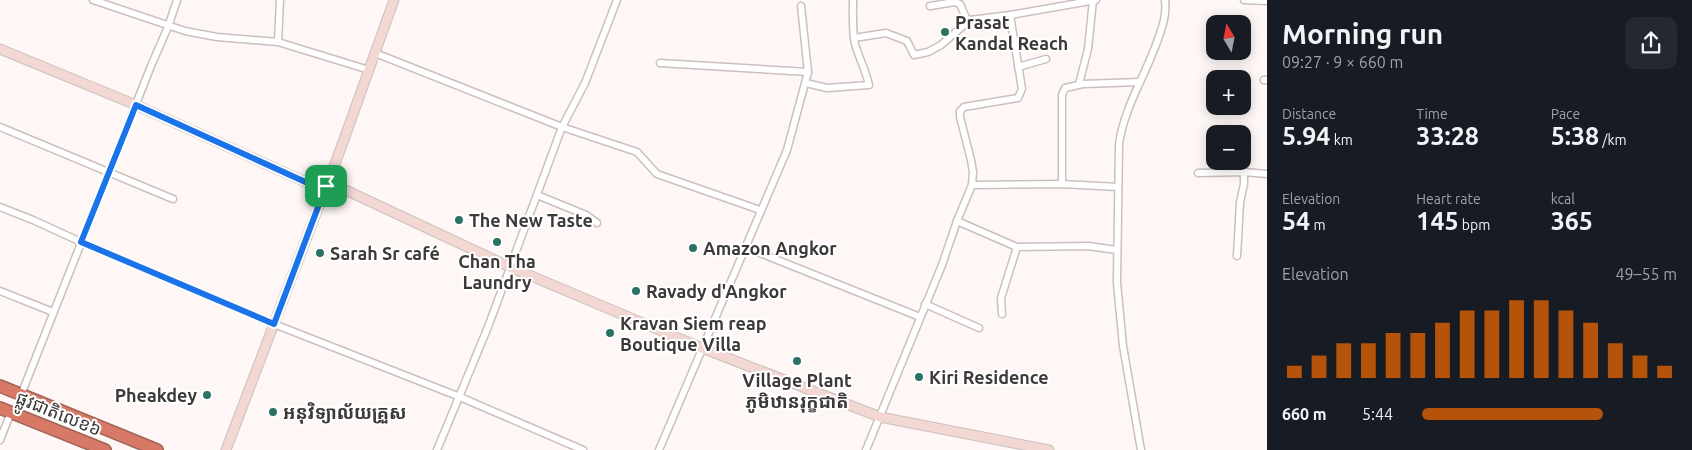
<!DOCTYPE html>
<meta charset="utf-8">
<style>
:root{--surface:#171b24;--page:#242831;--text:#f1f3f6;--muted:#9ea1a6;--accent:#b45309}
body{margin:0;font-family:Ubuntu,"Noto Sans Khmer",sans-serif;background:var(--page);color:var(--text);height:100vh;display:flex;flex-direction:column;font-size:19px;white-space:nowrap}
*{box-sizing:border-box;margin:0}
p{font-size:16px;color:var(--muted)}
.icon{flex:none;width:28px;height:28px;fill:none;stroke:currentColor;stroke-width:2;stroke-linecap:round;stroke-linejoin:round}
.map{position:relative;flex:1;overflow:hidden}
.drawer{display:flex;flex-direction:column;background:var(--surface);width:425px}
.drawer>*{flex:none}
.needle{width:32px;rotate:350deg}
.fabs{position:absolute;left:1206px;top:15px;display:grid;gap:10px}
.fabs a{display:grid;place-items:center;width:45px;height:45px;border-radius:10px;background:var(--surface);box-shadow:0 2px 12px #0003;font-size:25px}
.pin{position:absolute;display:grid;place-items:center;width:42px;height:42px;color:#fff;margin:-21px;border-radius:10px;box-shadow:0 2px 8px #0006}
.round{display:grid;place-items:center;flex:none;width:52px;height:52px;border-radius:10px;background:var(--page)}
.overview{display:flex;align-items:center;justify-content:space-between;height:85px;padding:0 15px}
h1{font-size:28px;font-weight:700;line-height:38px}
.figures{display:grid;grid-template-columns:repeat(3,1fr);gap:8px;height:85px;padding:5px 15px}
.figures div{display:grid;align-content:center}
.figures b{font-size:25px;font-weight:700}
.figures small{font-size:14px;font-weight:400}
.figures p{font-size:14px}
.chart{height:140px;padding:10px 15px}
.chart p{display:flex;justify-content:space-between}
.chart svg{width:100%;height:90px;margin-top:5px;stroke:var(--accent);stroke-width:6}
ul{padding:0 15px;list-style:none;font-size:16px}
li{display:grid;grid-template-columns:80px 60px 1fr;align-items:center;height:38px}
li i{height:12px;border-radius:6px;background:var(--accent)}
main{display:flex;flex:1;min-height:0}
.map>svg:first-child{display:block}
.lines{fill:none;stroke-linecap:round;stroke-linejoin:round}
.street-casing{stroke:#cac0be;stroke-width:9}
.secondary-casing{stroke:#cac0be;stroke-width:11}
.highway-casing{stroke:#a26357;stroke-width:14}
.street{stroke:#fff;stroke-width:6}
.secondary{stroke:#f3d7d2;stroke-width:9}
.highway{stroke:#d87968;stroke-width:11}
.route-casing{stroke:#fff;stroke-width:10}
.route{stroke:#1a73e8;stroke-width:6}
.poi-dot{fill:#2b7166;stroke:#fff;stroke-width:2}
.labels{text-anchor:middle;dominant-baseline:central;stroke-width:4;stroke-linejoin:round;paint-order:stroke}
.poi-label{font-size:18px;font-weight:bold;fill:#3d3938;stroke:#fff;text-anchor:start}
.street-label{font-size:18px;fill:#3d3938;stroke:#fff}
</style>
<main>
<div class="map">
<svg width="1267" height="450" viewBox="0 0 1267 450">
<rect width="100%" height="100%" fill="#fef7f6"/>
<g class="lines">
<defs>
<g id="street">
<path d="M93,0L185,31L217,37L278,42L369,70"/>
<path d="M1244,0L1267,1"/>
<path d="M930,6L955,2L960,4L966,18L970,20"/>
<path d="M854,38L886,33L907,41L914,55L928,52L941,45L970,20L1010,15L1096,0"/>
<path d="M278,42L280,0"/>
<path d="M375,53L562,127L637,152L657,174L760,210"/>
<path d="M660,63L808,72"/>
<path d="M1018,67L1046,59"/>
<path d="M1264,80H1267"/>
<path d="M806,83L827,88L869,85C866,71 859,58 855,44C852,30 853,14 853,0"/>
<path d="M1079,84L1088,49L1093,0"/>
<path d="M0,127L173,199"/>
<path d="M1198,173L1244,172L1267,174"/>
<path d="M1062,184V95L1065,88L1083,84L1140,82"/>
<path d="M972,185L1062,184L1118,187"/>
<path d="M537,195L586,215L597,223"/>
<path d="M0,207L33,220L81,242L274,324L460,397L583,450"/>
<path d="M957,221L1017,247L1088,246L1117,250"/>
<path d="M745,247L920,317"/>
<path d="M1237,256L1240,202L1244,184V172"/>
<path d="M0,291L53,312"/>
<path d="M925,304L979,328"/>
<path d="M1002,314L1001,298L1017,247"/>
<path d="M21,395L151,66L168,27L177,0"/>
<path d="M0,440L11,412"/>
<path d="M437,450L488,327L562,127L585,83L617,0"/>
<path d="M659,450L787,150L808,72L801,6"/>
<path d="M866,450L942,265L957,221L972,185L973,172L971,160L960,117V111L964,107L1018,98L1022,89L1010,15"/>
<path d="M1141,450L1123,346L1117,283L1119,144C1124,108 1145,76 1157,42C1162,28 1167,15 1165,0"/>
</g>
<g id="secondary">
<path d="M0,49L136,105L312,185L326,186H337L510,267L702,348L880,417L1049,450"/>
<path d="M226,450L342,145L394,0"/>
</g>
<g id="highway">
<path d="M0,386L157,450"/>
<path d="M0,408L105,450"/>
</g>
</defs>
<use href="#street" class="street-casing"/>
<use href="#secondary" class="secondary-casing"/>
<use href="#highway" class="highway-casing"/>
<use href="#street" class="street"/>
<use href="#secondary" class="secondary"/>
<use href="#highway" class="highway"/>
</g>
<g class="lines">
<defs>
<path id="route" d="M136,105L312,185L326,186L274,324L81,242Z"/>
</defs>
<use href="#route" class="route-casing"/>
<use href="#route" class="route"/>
</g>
<g class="poi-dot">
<circle cx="945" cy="32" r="5"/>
<circle cx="459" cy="220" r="5"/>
<circle cx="497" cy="242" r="5"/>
<circle cx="693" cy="248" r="5"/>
<circle cx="320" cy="253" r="5"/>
<circle cx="636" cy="291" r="5"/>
<circle cx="610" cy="333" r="5"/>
<circle cx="797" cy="361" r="5"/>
<circle cx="919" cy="377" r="5"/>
<circle cx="207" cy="395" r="5"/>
<circle cx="273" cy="412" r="5"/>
</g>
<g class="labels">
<g class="poi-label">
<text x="955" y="22">Prasat<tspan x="955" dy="21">Kandal Reach</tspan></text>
<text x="469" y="220">The New Taste</text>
<text x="703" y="248">Amazon Angkor</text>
<text x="330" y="253">Sarah Sr café</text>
<text x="497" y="261" text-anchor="middle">Chan Tha<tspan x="497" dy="21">Laundry</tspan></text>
<text x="646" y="291">Ravady d'Angkor</text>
<text x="620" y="323">Kravan Siem reap<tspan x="620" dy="21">Boutique Villa</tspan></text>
<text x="929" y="377">Kiri Residence</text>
<text x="797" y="380" text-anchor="middle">Village Plant<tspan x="797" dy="21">ភូមិឋានរុក្ខជាតិ</tspan></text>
<text x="197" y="395" text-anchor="end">Pheakdey</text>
<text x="283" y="412">អនុវិទ្យាល័យគ្រួស</text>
</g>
<g class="street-label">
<text transform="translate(59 413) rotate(22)">ផ្លូវជាតិលេខ៦</text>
</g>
</g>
</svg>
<div class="fabs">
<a><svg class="needle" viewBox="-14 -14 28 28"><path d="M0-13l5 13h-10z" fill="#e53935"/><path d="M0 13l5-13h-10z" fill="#9ea1a6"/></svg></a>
<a>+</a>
<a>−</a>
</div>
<div class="pin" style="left:326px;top:186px;background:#1e9e55"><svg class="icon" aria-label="arrive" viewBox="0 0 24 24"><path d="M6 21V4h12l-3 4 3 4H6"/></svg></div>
</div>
<section class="drawer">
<div class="overview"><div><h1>Morning run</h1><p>09:27 · 9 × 660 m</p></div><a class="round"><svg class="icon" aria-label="share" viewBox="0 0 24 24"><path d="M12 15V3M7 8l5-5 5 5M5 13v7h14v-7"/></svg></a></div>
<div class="figures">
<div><p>Distance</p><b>5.94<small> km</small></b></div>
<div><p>Time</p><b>33:28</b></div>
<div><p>Pace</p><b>5:38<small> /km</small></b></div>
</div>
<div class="figures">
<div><p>Elevation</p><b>54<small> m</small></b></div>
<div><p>Heart rate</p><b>145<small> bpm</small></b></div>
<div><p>kcal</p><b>365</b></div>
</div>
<div class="chart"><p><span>Elevation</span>49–55 m</p>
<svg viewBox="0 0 160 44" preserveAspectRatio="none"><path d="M5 44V38M15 44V33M25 44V27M35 44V27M45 44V22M55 44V22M65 44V17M75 44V11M85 44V11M95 44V6M105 44V6M115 44V11M125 44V17M135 44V27M145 44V33M155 44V38"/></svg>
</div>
<ul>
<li><b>660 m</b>5:44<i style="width:71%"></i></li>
</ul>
</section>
</main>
